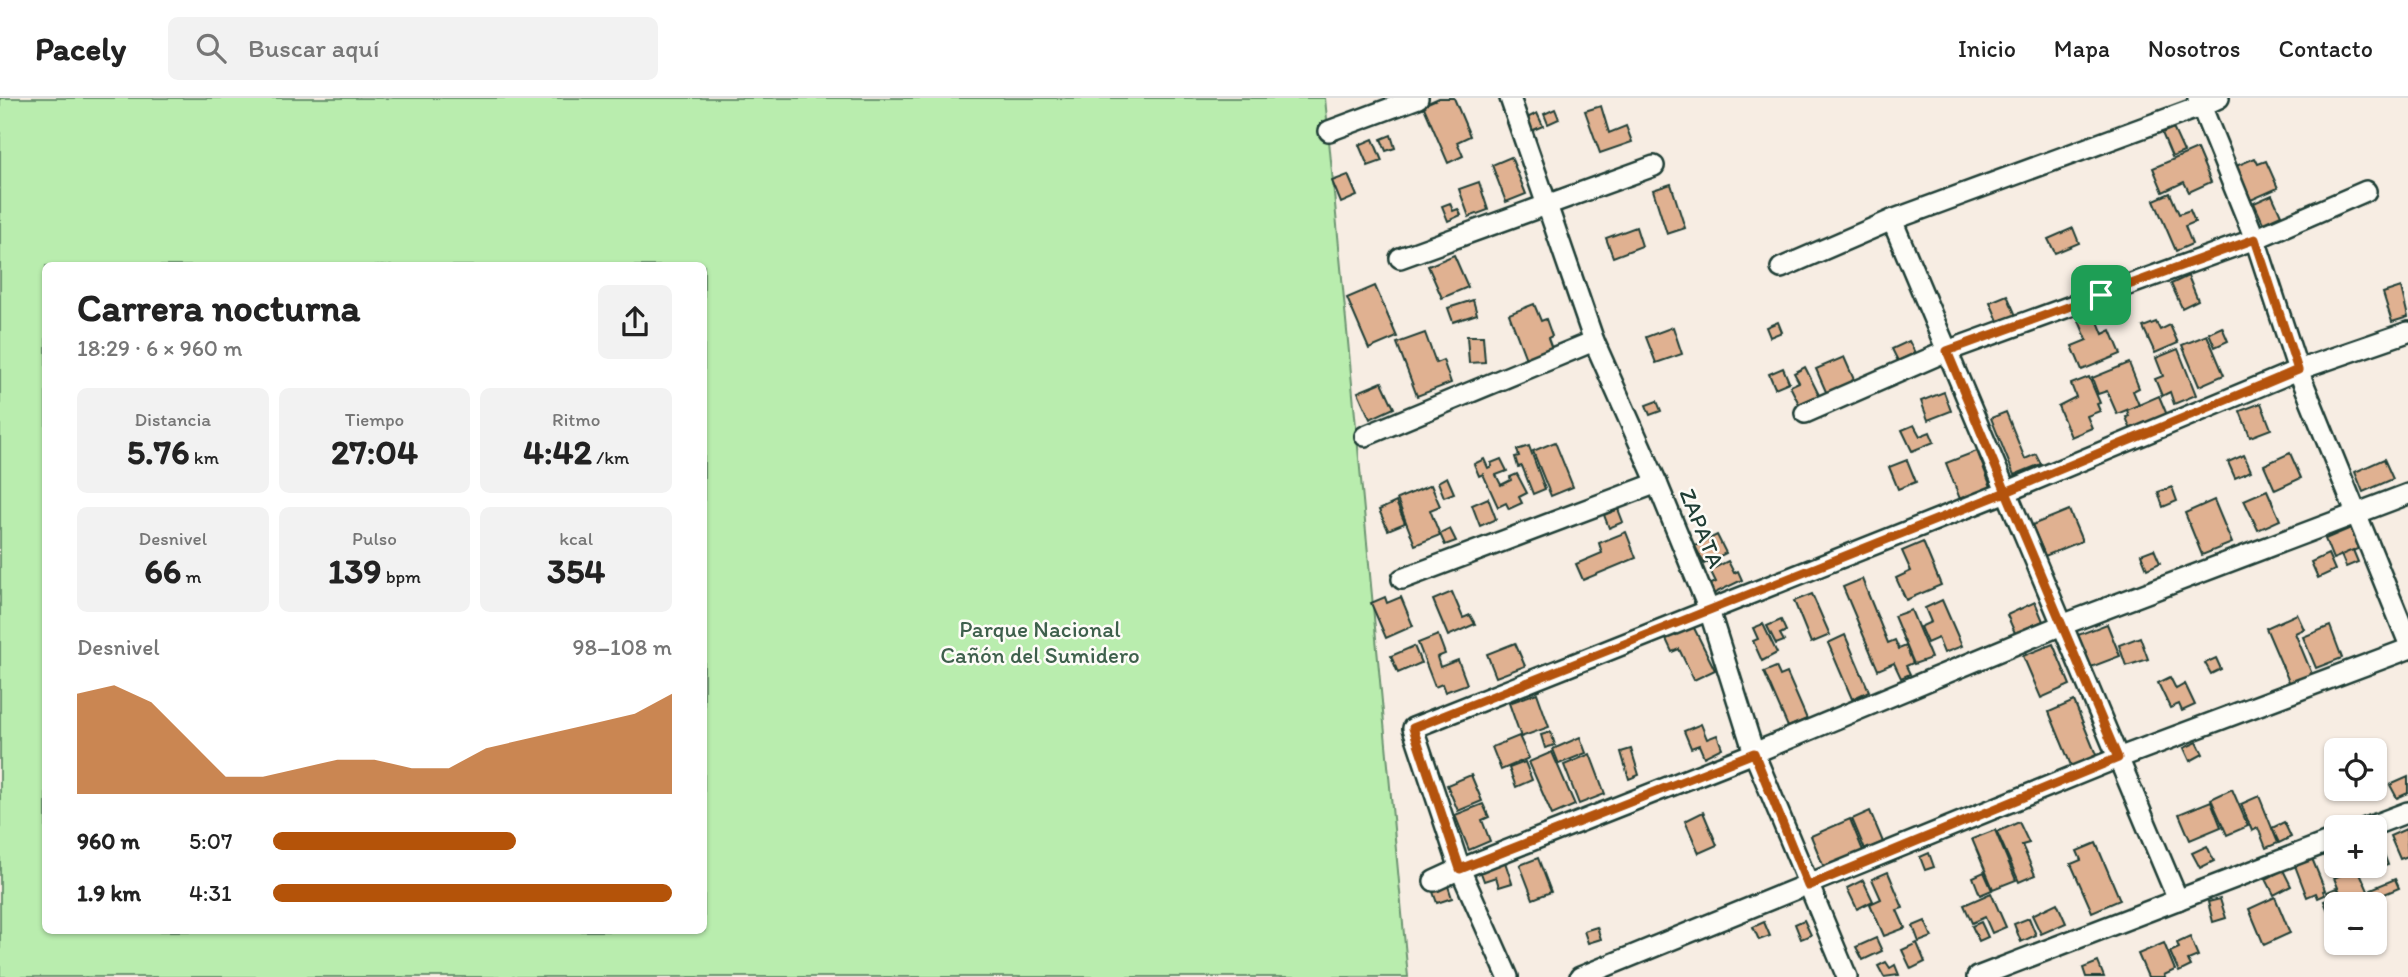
<!DOCTYPE html>
<html lang="es">
<meta charset="utf-8">
<style>
:root{--surface:#fff;--page:#f2f2f2;--text:#222;--muted:#767676;--line:#e0e0e0;--accent:#b45309}
body{margin:0;font-family:Itim,sans-serif;background:var(--page);color:var(--text);height:100vh;display:flex;flex-direction:column;font-size:26px;white-space:nowrap}
*{box-sizing:border-box;margin:0}
p{font-size:23px;color:var(--muted)}
.icon{flex:none;width:38px;height:38px;fill:none;stroke:currentColor;stroke-width:2;stroke-linecap:round;stroke-linejoin:round}
.map{position:relative;flex:1;overflow:hidden}
.panel{position:absolute;left:42px;top:164px;width:665px;height:672px;display:flex;flex-direction:column;background:var(--surface);border-radius:10px;box-shadow:0 2px 5px #0004}
.panel>*{flex:none}
.buttons{position:absolute;left:2324px;top:640px;display:grid;gap:14px}
.buttons a{display:grid;place-items:center;width:63px;height:63px;border-radius:10px;background:var(--surface);box-shadow:0 2px 5px #0004;font-size:35px}
.pin{position:absolute;display:grid;place-items:center;width:60px;height:60px;color:#fff;margin:-30px;border-radius:14px;box-shadow:0 4px 10px #0006}
.round{display:grid;place-items:center;flex:none;width:74px;height:74px;border-radius:10px;background:var(--page)}
.overview{display:flex;align-items:center;justify-content:space-between;height:119px;padding:0 35px}
h1{font-size:38px;font-weight:700;line-height:52px}
.stats{display:grid;grid-template-columns:repeat(3,1fr);gap:10px;height:119px;padding:7px 35px}
.stats div{display:grid;align-content:center;border-radius:10px;background:var(--page);text-align:center}
.stats b{font-size:35px;font-weight:700}
.stats small{font-size:19px;font-weight:400}
.stats p{font-size:19px}
.chart{height:196px;padding:14px 35px}
.chart p{display:flex;justify-content:space-between}
.chart svg{width:100%;height:126px;margin-top:7px;fill:var(--accent);opacity:.7}
ul{padding:0 35px;list-style:none;font-size:23px}
li{display:grid;grid-template-columns:112px 84px 1fr;align-items:center;height:52px}
li i{height:18px;border-radius:9px;background:var(--accent)}
header{display:flex;align-items:center;gap:42px;box-sizing:border-box;height:98px;padding:0 35px;background:var(--surface);border-bottom:2px solid var(--line)}
header strong{font-size:33px}
nav{display:flex;gap:38px;margin-inline-start:auto;font-size:24px}
.search{width:490px;height:63px;background:var(--page);display:flex;align-items:center;gap:18px;box-sizing:border-box;padding:0 24px;border-radius:10px;color:var(--muted);font-size:26px}
.map>svg:first-child{display:block}
.green{fill:#b9edae;stroke:#6c9571;stroke-width:2;fill-rule:evenodd}
.building{fill:#e0b191;stroke:#1f3d34;stroke-width:2}
.lines{fill:none;stroke-linecap:round;stroke-linejoin:round}
.minor-casing{stroke:#1f3d34;stroke-width:24}
.minor{stroke:#fdfcf7;stroke-width:19}
.route-casing{stroke:#fff;stroke-width:14}
.route{stroke:#b45309;stroke-width:9}
.labels{text-anchor:middle;dominant-baseline:central;stroke-width:5;stroke-linejoin:round;paint-order:stroke}
.street-label{font-size:23px;fill:#1f3d34;stroke:#fdfcf7}
.park-label{font-size:23px;fill:#3e604c;stroke:#fdfcf7}
</style>
<header>
<strong>Pacely</strong>
<div class="search"><svg class="icon" aria-label="search" viewBox="0 0 24 24"><circle cx="10" cy="10" r="6"/><path d="M15 15l6 6"/></svg>Buscar aquí</div>
<nav><a>Inicio</a><a>Mapa</a><a>Nosotros</a><a>Contacto</a></nav>
</header>
<div class="map">
<svg width="2408" height="879" viewBox="0 0 2408 879">
<rect width="100%" height="100%" fill="#f7ede3"/>
<filter id="ink" filterUnits="userSpaceOnUse"><feTurbulence type="fractalNoise" baseFrequency=".0143" numOctaves="2"/><feDisplacementMap in="SourceGraphic" scale="14" xChannelSelector="R" yChannelSelector="G"/><feConvolveMatrix kernelMatrix="1 2 1 2 8 2 1 2 1" color-interpolation-filters="sRGB"/></filter>
<g filter="url(#ink)">
<path class="green" d="M0,0H1325L1408,879H0ZM46,168H704V833H46Z"/>
<g class="building">
<path d="M1439,0H1454L1470,38L1457,44L1463,58L1448,65L1423,7Z"/>
<path d="M1601,8L1609,35L1626,28L1632,44L1600,55L1585,13Z"/>
<path d="M1555,11L1559,21L1548,26L1544,16Z"/>
<path d="M1537,15L1543,28L1531,33L1525,21Z"/>
<path d="M2173,30L2184,54L2172,59L2162,35Z"/>
<path d="M1391,37L1395,50L1386,53L1381,41Z"/>
<path d="M1373,41L1382,63L1368,68L1359,47Z"/>
<path d="M2197,51L2211,84L2189,94L2184,84L2163,94L2153,70Z"/>
<path d="M1511,59L1526,96L1506,104L1492,67Z"/>
<path d="M2255,60L2258,66L2266,63L2278,90L2251,102L2236,68Z"/>
<path d="M1348,77L1357,98L1341,105L1332,83Z"/>
<path d="M1479,84L1488,112L1469,119L1459,91Z"/>
<path d="M1671,86L1685,130L1667,136L1653,92Z"/>
<path d="M2170,95L2179,116L2190,112L2195,124L2185,128L2192,146L2176,153L2154,102Z"/>
<path d="M2272,97L2281,117L2263,125L2254,105Z"/>
<path d="M1450,105L1453,113L1458,111L1461,117L1448,123L1442,108Z"/>
<path d="M1636,129L1642,148L1613,159L1606,140Z"/>
<path d="M2073,130L2079,145L2055,155L2048,141Z"/>
<path d="M1454,157L1468,189L1442,200L1428,168Z"/>
<path d="M2188,178L2198,202L2182,210L2171,186Z"/>
<path d="M1375,188L1397,239L1369,251L1347,200Z"/>
<path d="M2401,189L2408,219L2392,224L2383,195Z"/>
<path d="M2007,197L2017,220L2000,228L1990,204Z"/>
<path d="M1473,202L1477,216L1453,224L1448,210Z"/>
<path d="M1534,206L1541,223L1546,221L1552,238L1548,240L1552,251L1526,261L1509,216Z"/>
<path d="M2095,216L2103,236L2111,232L2121,256L2082,272L2072,248L2087,242L2079,223Z"/>
<path d="M1778,224L1782,234L1770,239L1766,229Z"/>
<path d="M2156,224L2160,232L2170,227L2178,245L2155,255L2143,229Z"/>
<path d="M1673,229L1682,256L1656,265L1646,239Z"/>
<path d="M2222,229L2228,243L2215,249L2209,235Z"/>
<path d="M1425,235L1436,265L1443,262L1451,285L1417,298L1397,245Z"/>
<path d="M2207,237L2224,277L2199,288L2182,247Z"/>
<path d="M1467,238H1483L1485,264L1469,265Z"/>
<path d="M1909,243L1915,255L1898,263L1892,251Z"/>
<path d="M2178,251L2196,297L2174,306L2170,294L2162,298L2155,281L2163,278L2156,260Z"/>
<path d="M1844,259L1855,284L1827,296L1816,271Z"/>
<path d="M2129,265L2139,290L2133,293L2139,307L2117,316L2107,293L2098,296L2092,280Z"/>
<path d="M1805,269L1819,297L1799,306L1790,288L1799,284L1794,275Z"/>
<path d="M1783,270L1789,284L1775,290L1769,276Z"/>
<path d="M2089,279L2100,305L2097,306L2100,313L2087,318L2092,330L2071,339L2058,308L2076,299L2071,286Z"/>
<path d="M1382,284L1394,310L1370,321L1358,294Z"/>
<path d="M1944,294L1951,313L1928,322L1921,303Z"/>
<path d="M2159,298L2167,317L2131,332L2126,319L2129,318L2127,312Z"/>
<path d="M1657,303L1661,313L1650,317L1646,307Z"/>
<path d="M2261,305L2271,331L2250,339L2240,313Z"/>
<path d="M2006,314L2025,361L2036,356L2041,366L2014,377L1991,320Z"/>
<path d="M1914,327L1920,338L1930,334L1934,344L1912,353L1902,332Z"/>
<path d="M1555,344L1573,389L1551,398L1533,353Z"/>
<path d="M1529,348L1545,391L1533,396L1522,368L1518,369L1515,359L1519,358L1517,352Z"/>
<path d="M1977,353L1991,389L1960,401L1946,365Z"/>
<path d="M2290,355L2301,380L2275,392L2264,367Z"/>
<path d="M2244,357L2251,373L2235,380L2228,364Z"/>
<path d="M1484,361L1488,370L1492,368L1491,365L1501,361L1507,373L1496,377L1501,387L1511,382L1510,379L1517,376L1527,395L1519,399L1522,405L1509,411L1506,405L1498,409L1483,376L1479,378L1474,366Z"/>
<path d="M2384,361L2393,381L2363,394L2355,374Z"/>
<path d="M1907,362L1916,384L1898,391L1889,369Z"/>
<path d="M1447,379L1454,395L1444,399L1438,384Z"/>
<path d="M1431,387L1440,408L1430,412L1440,437L1415,447L1397,401Z"/>
<path d="M2172,389L2177,403L2163,409L2158,394Z"/>
<path d="M2267,392L2280,422L2258,432L2244,402Z"/>
<path d="M1488,400L1496,421L1480,428L1472,407Z"/>
<path d="M2214,402L2232,445L2202,457L2185,415Z"/>
<path d="M1396,404L1405,425L1388,432L1379,412Z"/>
<path d="M1618,411L1623,424L1609,430L1604,417Z"/>
<path d="M2069,412L2082,443L2045,458L2032,427Z"/>
<path d="M2351,430L2360,450L2333,461L2325,441Z"/>
<path d="M1450,431L1456,443L1445,447L1440,436Z"/>
<path d="M1626,434L1636,460L1583,482L1576,466L1602,455L1599,445Z"/>
<path d="M1717,437L1726,455L1704,466L1695,448Z"/>
<path d="M1923,444L1941,487L1906,502L1896,480L1911,473L1902,453Z"/>
<path d="M2154,451L2160,465L2147,471L2141,456Z"/>
<path d="M2353,452L2358,464L2346,469L2341,457Z"/>
<path d="M2328,456L2335,472L2318,480L2311,464Z"/>
<path d="M1728,463L1734,475L1738,473L1742,482L1711,497L1707,488L1716,484L1710,472Z"/>
<path d="M1862,481L1888,545L1895,542L1899,551L1906,548L1913,565L1906,568L1910,576L1901,580L1894,565L1878,572L1843,489Z"/>
<path d="M1452,494L1463,520L1470,517L1475,526L1448,538L1433,502Z"/>
<path d="M1812,496L1830,537L1811,545L1794,503Z"/>
<path d="M1385,499L1387,505L1401,499L1413,528L1386,540L1371,505Z"/>
<path d="M1942,502L1962,548L1944,555L1938,540L1927,545L1920,529L1931,524L1925,510Z"/>
<path d="M2035,504L2043,523L2015,535L2007,517Z"/>
<path d="M1911,512L1931,560L1914,566L1894,518Z"/>
<path d="M2297,516L2304,531L2295,535L2312,576L2290,586L2266,530Z"/>
<path d="M1781,522L1786,533L1780,536L1784,543L1776,546L1767,528Z"/>
<path d="M1692,526L1715,572L1694,582L1679,551L1672,554L1665,539Z"/>
<path d="M1763,526L1777,555L1762,563L1753,543L1758,541L1753,530Z"/>
<path d="M2107,526L2120,558L2091,569L2078,537Z"/>
<path d="M2330,528L2342,560L2316,570L2303,539Z"/>
<path d="M1438,537L1445,556L1437,559L1440,569L1458,562L1467,586L1445,594L1442,586L1435,589L1418,545Z"/>
<path d="M1845,537L1869,593L1852,601L1828,545Z"/>
<path d="M2140,539L2148,561L2126,568L2119,547Z"/>
<path d="M1515,545L1525,568L1496,579L1487,556Z"/>
<path d="M2053,546L2070,587L2041,600L2023,558Z"/>
<path d="M1414,548L1421,565L1398,575L1391,558Z"/>
<path d="M2216,560L2221,571L2211,576L2205,565Z"/>
<path d="M1776,569L1780,578L1787,575L1807,621L1788,629L1764,574Z"/>
<path d="M2170,579L2176,591L2185,586L2195,607L2182,613L2179,606L2170,610L2158,585Z"/>
<path d="M1537,595L1549,629L1521,639L1509,605Z"/>
<path d="M2074,603L2097,659L2072,670L2049,614Z"/>
<path d="M1701,626L1707,641L1717,637L1722,650L1704,659L1699,647L1691,650L1684,633Z"/>
<path d="M1551,634L1555,647L1545,650L1541,637Z"/>
<path d="M1519,638L1529,660L1501,672L1492,649Z"/>
<path d="M1580,639L1586,655L1559,666L1553,651Z"/>
<path d="M2197,644L2203,656L2190,663L2184,650Z"/>
<path d="M1631,651L1639,677L1629,681L1621,654Z"/>
<path d="M1552,654L1575,707L1552,717L1529,664Z"/>
<path d="M1590,656L1605,696L1579,706L1564,667Z"/>
<path d="M1525,664L1532,682L1516,689L1509,670Z"/>
<path d="M1471,677L1482,703L1458,713L1447,687Z"/>
<path d="M2408,679V695L2397,700L2390,687Z"/>
<path d="M2232,691L2248,728L2227,737L2211,701Z"/>
<path d="M2259,698L2278,745L2266,750L2258,730L2252,733L2241,706Z"/>
<path d="M2211,703L2221,729L2190,742L2179,716Z"/>
<path d="M1483,706L1489,719L1482,722L1490,743L1469,752L1455,717Z"/>
<path d="M1870,713L1883,744L1865,752L1852,721Z"/>
<path d="M1703,714L1717,747L1699,755L1685,723Z"/>
<path d="M1850,721L1864,755L1825,772L1811,738Z"/>
<path d="M2019,724L2029,745L2022,747L2035,777L2019,784L1997,734Z"/>
<path d="M2284,724L2291,739L2279,745L2272,730Z"/>
<path d="M2406,731L2408,758L2400,761L2390,738Z"/>
<path d="M1995,732L2016,782L1993,791L1972,741Z"/>
<path d="M2375,732L2388,767L2371,773L2369,768H2375Z"/>
<path d="M2096,745L2120,802L2092,814L2071,766L2081,762L2077,753Z"/>
<path d="M2207,748L2214,763L2200,770L2192,755Z"/>
<path d="M2336,750V766L2329,769L2322,752Z"/>
<path d="M1929,755L1934,769L1925,772L1920,759Z"/>
<path d="M2311,758L2325,792L2323,793L2325,797L2318,800L2316,795L2307,799L2294,765Z"/>
<path d="M1538,760L1551,794L1533,801L1520,767Z"/>
<path d="M1505,764L1512,785L1499,789L1496,779L1484,783L1480,772Z"/>
<path d="M2358,770L2372,802L2360,807H2345L2334,780Z"/>
<path d="M2283,772L2291,788L2274,797L2266,781Z"/>
<path d="M1888,774L1903,810L1897,812L1905,830L1884,838L1870,806L1881,801L1872,781Z"/>
<path d="M1984,774L1992,792L1980,797L1973,779Z"/>
<path d="M2395,781L2399,790L2375,800L2371,791Z"/>
<path d="M1863,782L1873,803L1857,811L1847,790Z"/>
<path d="M1447,785L1452,800L1437,805L1432,791Z"/>
<path d="M2336,790L2343,807H2336V816L2330,818L2324,803L2329,801L2327,794Z"/>
<path d="M1991,795L2006,829L1992,835L1985,819L1972,825L1964,807Z"/>
<path d="M2275,799L2290,835L2264,847L2249,811Z"/>
<path d="M2220,801L2226,820L2213,824L2208,804Z"/>
<path d="M2057,805L2066,825L2041,836L2032,817Z"/>
<path d="M2029,820L2036,837L2021,844L2014,826Z"/>
<path d="M1804,822L1811,837L1801,841L1795,826Z"/>
<path d="M1925,823L1932,839L1919,844L1913,828Z"/>
<path d="M1764,824L1770,838L1759,842L1753,829Z"/>
<path d="M1981,824L1988,839L1979,843L1972,828Z"/>
<path d="M1597,829L1601,841L1588,845L1584,833Z"/>
<path d="M2190,839L2198,858L2188,862L2191,868L2179,874L2170,854L2179,850L2177,845Z"/>
<path d="M1876,840L1882,853L1863,862L1856,849Z"/>
<path d="M1917,845L1925,864L1911,871L1902,852Z"/>
<path d="M2164,845L2175,872L2164,877L2165,879H2148L2138,856Z"/>
<path d="M1886,864L1890,870L1895,867L1899,877L1884,879L1878,868Z"/>
<path d="M2098,864L2104,879H2086L2083,870Z"/>
</g>
<g class="lines">
<defs>
<g id="minor">
<path d="M1510,0L1594,243L1657,385L1709,512L1754,655L1847,879"/>
<path d="M2198,0L2255,141L2298,272L2408,543"/>
<path d="M1329,33L1418,0"/>
<path d="M1892,122L2178,802"/>
<path d="M1400,160L1654,68"/>
<path d="M1781,170L1892,122L2202,8L2219,0"/>
<path d="M1805,315L1947,253L2255,141L2366,93"/>
<path d="M1365,338L1594,243"/>
<path d="M1402,481L1657,385"/>
<path d="M2366,730L2408,714"/>
<path d="M1434,783L1460,771L1754,655L2062,527L2408,396"/>
<path d="M1508,879L1460,771L1413,630L2006,394L2298,272L2408,234"/>
<path d="M1580,879L2118,660L2408,551"/>
<path d="M1977,879L2336,741"/>
</g>
</defs>
<use href="#minor" class="minor-casing"/>
<use href="#minor" class="minor"/>
</g>
</g>
<g class="lines" filter="url(#ink)">
<defs>
<path id="route" d="M2101,197L1947,253L2006,394L1413,630L1460,771L1754,655L1808,788L2118,660L2006,394L2298,272L2255,141L2101,197"/>
</defs>
<use href="#route" class="route-casing"/>
<use href="#route" class="route"/>
</g>
<g class="labels">
<g class="street-label">
<text transform="translate(1702 430) rotate(68)">ZAPATA</text>
</g>
<g class="park-label">
<text x="1040" y="531">Parque Nacional<tspan x="1040" dy="26">Cañón del Sumidero</tspan></text>
</g>
</g>
</svg>
<div class="buttons">
<a><svg class="icon" aria-label="locate" viewBox="0 0 24 24"><circle cx="12" cy="12" r="6"/><path d="M12 2v4M12 18v4M2 12h4M18 12h4"/></svg></a>
<a>+</a>
<a>−</a>
</div>
<div class="pin" style="left:2101px;top:197px;background:#1e9e55"><svg class="icon" aria-label="arrive" viewBox="0 0 24 24"><path d="M6 21V4h12l-3 4 3 4H6"/></svg></div>
<section class="panel">
<div class="overview"><div><h1>Carrera nocturna</h1><p>18:29 · 6 × 960 m</p></div><a class="round"><svg class="icon" aria-label="share" viewBox="0 0 24 24"><path d="M12 15V3M7 8l5-5 5 5M5 13v7h14v-7"/></svg></a></div>
<div class="stats">
<div><p>Distancia</p><b>5.76<small> km</small></b></div>
<div><p>Tiempo</p><b>27:04</b></div>
<div><p>Ritmo</p><b>4:42<small> /km</small></b></div>
</div>
<div class="stats">
<div><p>Desnivel</p><b>66<small> m</small></b></div>
<div><p>Pulso</p><b>139<small> bpm</small></b></div>
<div><p>kcal</p><b>354</b></div>
</div>
<div class="chart"><p><span>Desnivel</span>98–108 m</p>
<svg viewBox="0 0 160 44" preserveAspectRatio="none"><path d="M0 44V9L10 6L20 12L30 25L40 38L50 38L60 35L70 32L80 32L90 35L100 35L110 28L120 25L130 22L140 19L150 16L160 9V44z"/></svg>
</div>
<ul>
<li><b>960 m</b>5:07<i style="width:61%"></i></li>
<li><b>1.9 km</b>4:31<i style="width:100%"></i></li>
</ul>
</section>
</div>
